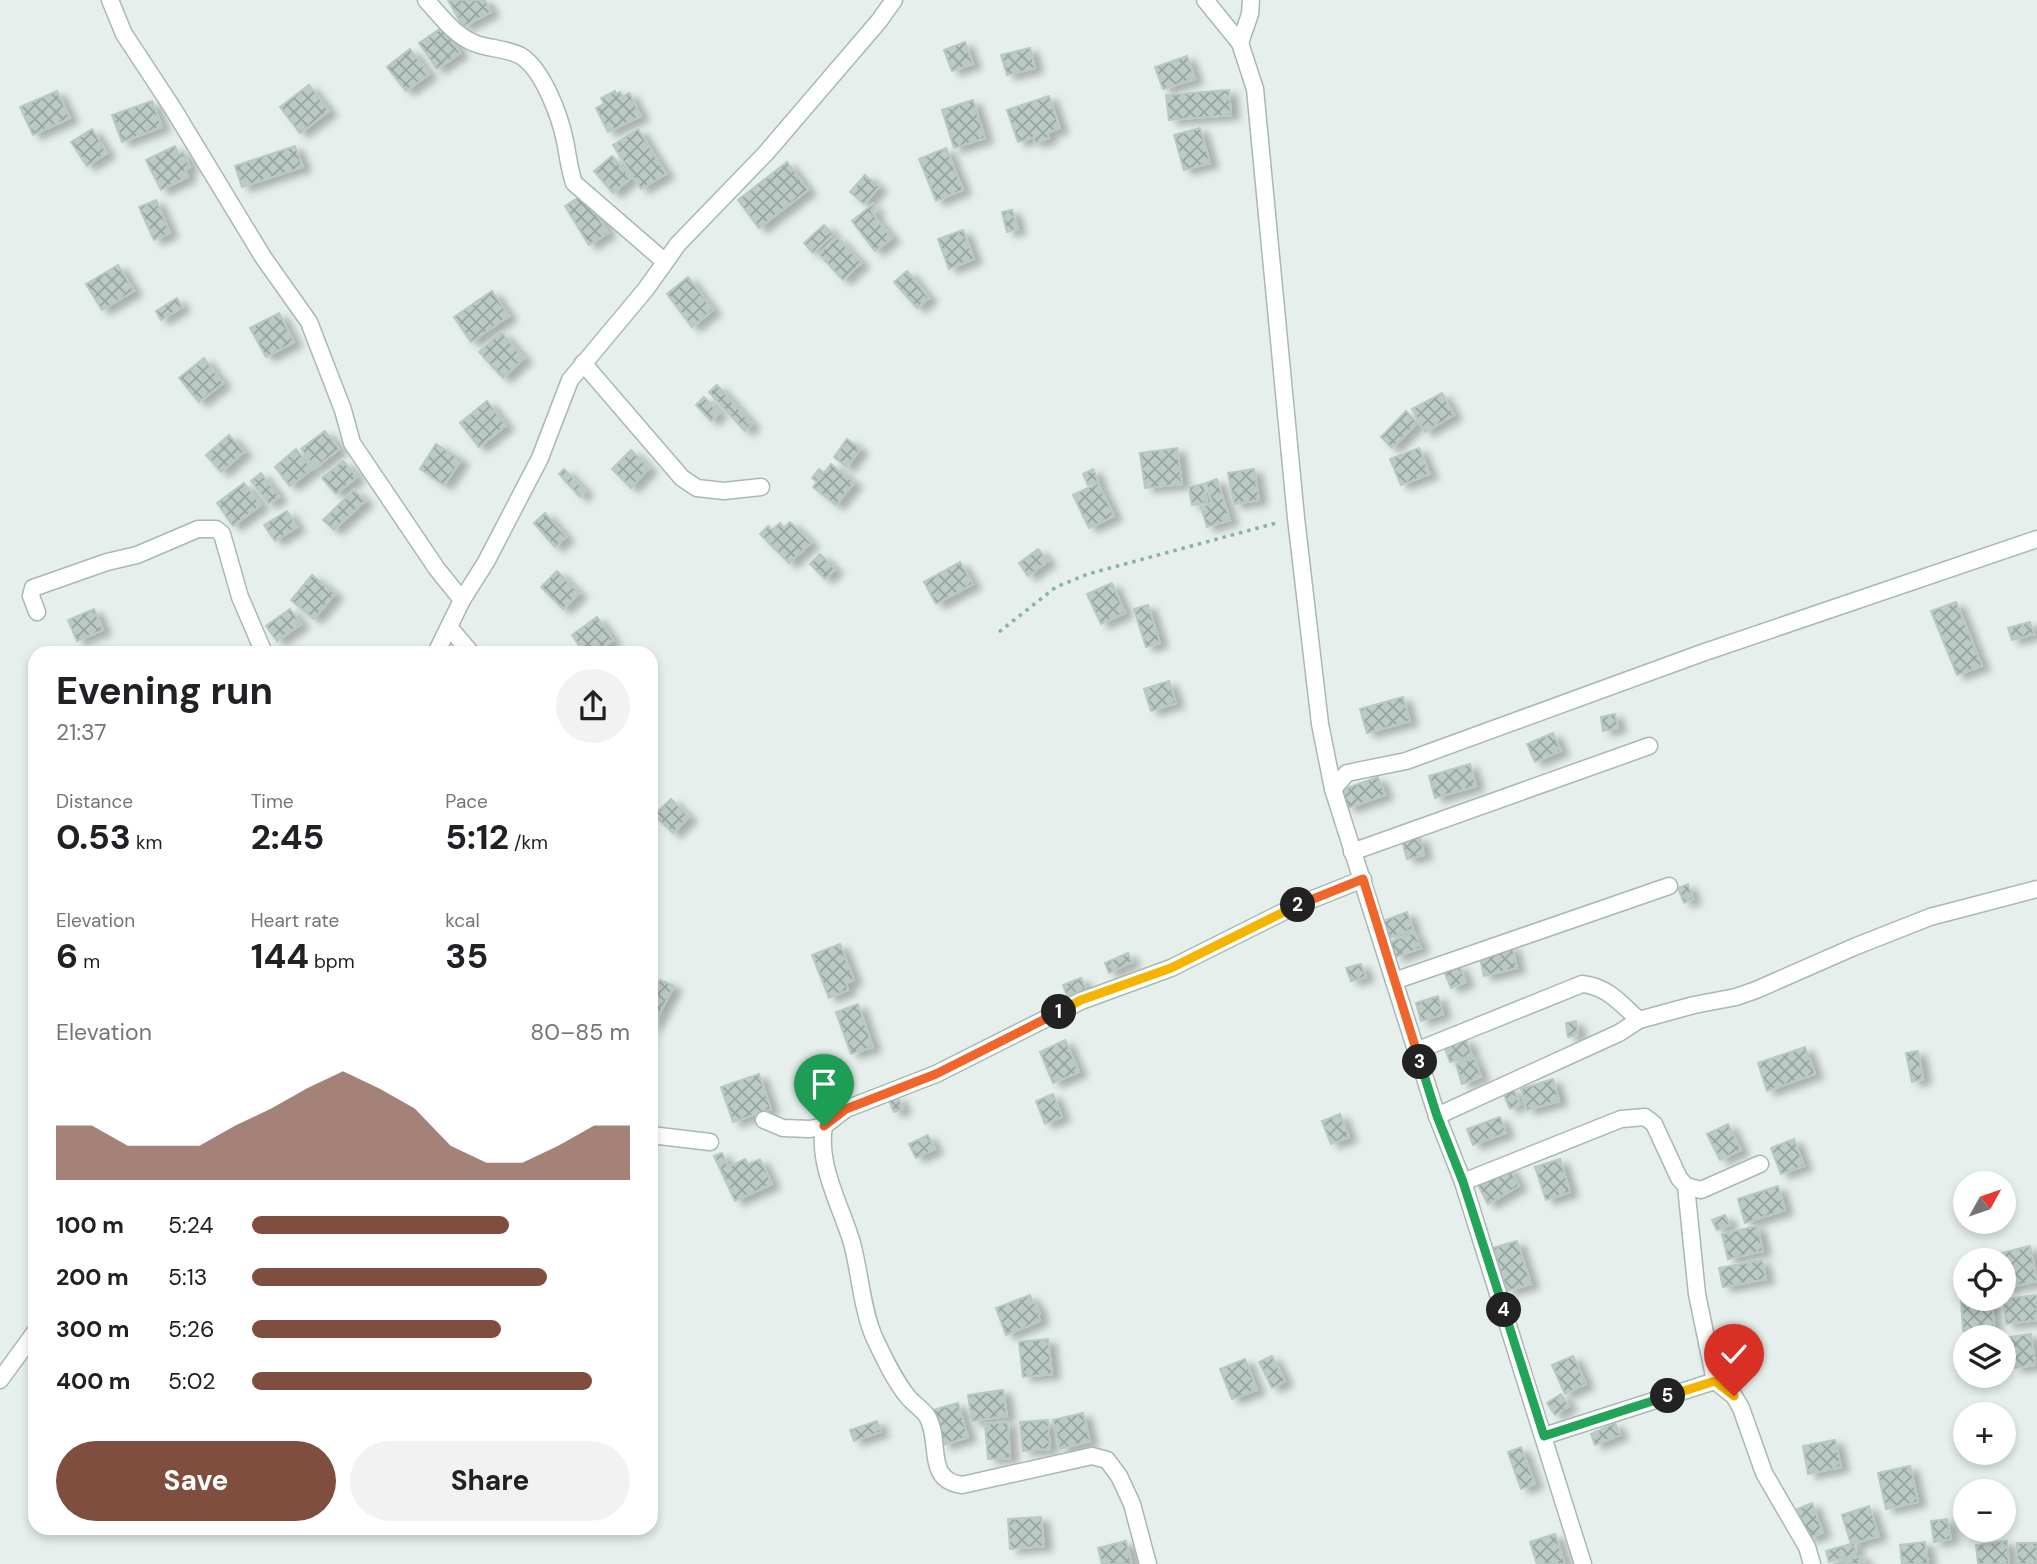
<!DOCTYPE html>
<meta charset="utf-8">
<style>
:root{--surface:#fff;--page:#f2f2f2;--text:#202124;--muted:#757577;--accent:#7f4e3f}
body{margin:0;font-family:"DM Sans",sans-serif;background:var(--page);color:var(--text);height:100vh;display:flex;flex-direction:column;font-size:26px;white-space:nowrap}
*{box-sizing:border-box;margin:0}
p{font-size:23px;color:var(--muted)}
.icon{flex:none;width:38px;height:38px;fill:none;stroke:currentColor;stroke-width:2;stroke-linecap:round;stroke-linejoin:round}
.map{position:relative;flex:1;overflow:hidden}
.sheet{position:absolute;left:28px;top:646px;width:630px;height:889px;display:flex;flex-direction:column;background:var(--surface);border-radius:21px;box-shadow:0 4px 10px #0003}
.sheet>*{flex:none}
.needle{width:46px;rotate:50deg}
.fabs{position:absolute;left:1953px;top:1171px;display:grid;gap:14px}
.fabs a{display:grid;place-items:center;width:63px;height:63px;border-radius:50%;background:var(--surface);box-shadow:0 4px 10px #0003;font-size:35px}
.pin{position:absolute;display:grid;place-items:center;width:60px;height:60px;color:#fff;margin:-72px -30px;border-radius:50% 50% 50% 0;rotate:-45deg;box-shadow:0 0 7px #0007}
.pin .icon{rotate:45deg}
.km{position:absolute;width:35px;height:35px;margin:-18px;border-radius:50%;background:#222;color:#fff;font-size:19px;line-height:35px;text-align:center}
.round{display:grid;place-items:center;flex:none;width:74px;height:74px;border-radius:37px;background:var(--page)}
.summary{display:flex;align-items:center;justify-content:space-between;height:119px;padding:0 28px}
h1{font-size:38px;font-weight:700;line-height:52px}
.figures{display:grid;grid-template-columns:repeat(3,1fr);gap:10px;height:119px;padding:7px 28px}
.figures div{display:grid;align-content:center}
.figures b{font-size:35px;font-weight:700}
.figures small{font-size:19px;font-weight:400}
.figures p{font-size:19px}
.chart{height:196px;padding:14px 28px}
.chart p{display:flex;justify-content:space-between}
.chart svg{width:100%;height:126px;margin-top:7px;fill:var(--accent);opacity:.7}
.action{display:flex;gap:14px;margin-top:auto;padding:14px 28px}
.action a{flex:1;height:80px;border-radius:42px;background:var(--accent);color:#fff;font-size:28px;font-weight:700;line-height:80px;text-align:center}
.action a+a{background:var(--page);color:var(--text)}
ul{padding:0 28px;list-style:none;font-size:23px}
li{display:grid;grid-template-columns:112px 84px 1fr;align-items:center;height:52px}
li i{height:18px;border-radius:9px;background:var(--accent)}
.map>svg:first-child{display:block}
.building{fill:url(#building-cross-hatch);stroke:#b8c9c2;stroke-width:2;filter:url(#shadow)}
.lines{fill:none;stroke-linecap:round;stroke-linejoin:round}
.minor-casing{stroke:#a8b8b2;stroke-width:19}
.path{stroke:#86b3a5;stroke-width:3.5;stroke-dasharray:3.5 5;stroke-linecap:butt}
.minor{stroke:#fff;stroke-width:16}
.split-1-casing{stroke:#fff;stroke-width:14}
.split-2-casing{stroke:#fff;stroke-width:14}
.split-3-casing{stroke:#fff;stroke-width:14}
.split-4-casing{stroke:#fff;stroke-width:14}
.split-5-casing{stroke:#fff;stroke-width:14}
.split-6-casing{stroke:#fff;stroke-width:14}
.split-1{stroke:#f0652b;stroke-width:9}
.split-2{stroke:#f5b400;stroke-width:9}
.split-3{stroke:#f0652b;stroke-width:9}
.split-4{stroke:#22a559;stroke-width:9}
.split-5{stroke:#22a559;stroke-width:9}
.split-6{stroke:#f5b400;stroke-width:9}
</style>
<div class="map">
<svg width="2037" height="1564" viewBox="0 0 2037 1564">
<defs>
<pattern id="building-cross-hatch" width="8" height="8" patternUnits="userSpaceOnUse" patternTransform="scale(1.75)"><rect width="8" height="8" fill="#bbcac4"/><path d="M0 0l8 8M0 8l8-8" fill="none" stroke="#98a6a0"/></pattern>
<filter id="shadow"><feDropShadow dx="8" dy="4.5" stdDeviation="3.5" flood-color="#0004"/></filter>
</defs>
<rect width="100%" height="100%" fill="#e6efeb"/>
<g class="building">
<path d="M448,0H485L491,12L463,27Z"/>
<path d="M443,27L460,53L437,69L419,43Z"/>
<path d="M965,42L973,64L952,71L944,50Z"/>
<path d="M1030,48L1035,68L1007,75L1001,55Z"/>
<path d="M410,49L429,74L406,91L387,67Z"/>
<path d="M1187,56L1195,79L1163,89L1155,67Z"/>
<path d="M309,85L329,111L300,133L280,107Z"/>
<path d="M1229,90L1231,115L1169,120L1166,95Z"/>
<path d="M57,91L70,118L33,135L20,107Z"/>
<path d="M615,91L616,94L620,92L623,97L629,93L641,116L608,132L596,108L604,104L601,98Z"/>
<path d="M1049,96L1060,128L1047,133L1049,138L1035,143L1034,137L1018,142L1007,110Z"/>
<path d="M973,100L985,138L954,148L942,110Z"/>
<path d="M152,101L162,127L122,142L112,115Z"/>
<path d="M1200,128L1210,163L1184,170L1174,135Z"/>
<path d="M92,129L107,153L87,166L71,142Z"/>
<path d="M638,129L666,174L641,189L613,145Z"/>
<path d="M175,146L179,155L183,152L190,167L185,170L188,177L161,190L146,160Z"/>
<path d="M295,146L303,167L242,187L235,166Z"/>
<path d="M946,148L963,190L936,201L919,159Z"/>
<path d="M612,156L631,178L613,193L594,171Z"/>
<path d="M787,162L808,190L759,228L738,200Z"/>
<path d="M865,175L879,187L864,204L850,192Z"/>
<path d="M584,194L608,233L589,245L565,206Z"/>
<path d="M156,200L170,233L154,240L139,207Z"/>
<path d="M873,204L876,209L872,213L892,238L875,251L852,221Z"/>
<path d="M1012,210L1018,229L1007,232L1002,212Z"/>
<path d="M824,225L833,234L813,253L804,243Z"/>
<path d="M963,230L974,259L949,269L938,239Z"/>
<path d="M837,237L861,263L843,280L819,254Z"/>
<path d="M118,265L134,291L102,310L86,284Z"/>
<path d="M907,271L929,298L917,308L894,282Z"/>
<path d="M688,277L713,310L692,327L667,294Z"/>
<path d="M492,291L509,316L471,342L454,317Z"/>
<path d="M177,298L182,307L161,320L156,311Z"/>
<path d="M279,313L294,342L266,357L250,328Z"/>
<path d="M501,332L524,358L503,378L479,352Z"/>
<path d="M204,358L223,383L199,402L179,378Z"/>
<path d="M717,385L752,424L745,431L709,392Z"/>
<path d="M1442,393L1454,415L1425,432L1412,409Z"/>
<path d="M704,397L719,413L711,421L696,405Z"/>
<path d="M487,401L506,425L479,447L460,423Z"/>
<path d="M1406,411L1417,423L1392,448L1381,437Z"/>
<path d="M325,431L339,449L315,468L301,449Z"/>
<path d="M229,435L244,452L221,472L206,455Z"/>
<path d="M847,439L860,449L847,467L834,457Z"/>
<path d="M436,444L461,460L444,485L420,469Z"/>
<path d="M1177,448L1182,484L1145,488L1140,453Z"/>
<path d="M1419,448L1430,474L1401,485L1390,459Z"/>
<path d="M296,449L312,469L290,486L275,467Z"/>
<path d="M631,450L649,468L631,488L612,469Z"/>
<path d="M343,461L357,477L336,494L322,478Z"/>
<path d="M831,464L854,483L836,505L813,487L817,482L812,478L819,469L824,473Z"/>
<path d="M564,469L585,491L580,497L559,474Z"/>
<path d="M1093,469L1098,481L1088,485L1083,474Z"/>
<path d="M1254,469L1259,500L1234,504L1228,473Z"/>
<path d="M261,473L279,497L269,504L251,481Z"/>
<path d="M1217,479L1230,520L1207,527L1201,507L1212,503L1206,483Z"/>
<path d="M244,483L261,505L233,526L217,503Z"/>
<path d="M1098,483L1114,516L1089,528L1073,495Z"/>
<path d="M1204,484L1207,503L1192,505L1189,487Z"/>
<path d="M354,490L365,501L334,530L323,520Z"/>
<path d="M287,511L297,527L275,541L264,525Z"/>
<path d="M545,513L566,537L555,547L534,523Z"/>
<path d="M790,522L811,543L789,563L760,534L768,526L772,530L780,523L784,528Z"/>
<path d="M1038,549L1048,561L1028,576L1019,563Z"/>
<path d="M820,554L835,569L825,579L810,564Z"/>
<path d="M960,562L973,584L936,604L924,582Z"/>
<path d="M557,571L579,593L563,609L541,587Z"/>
<path d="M312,575L335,594L314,619L291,600Z"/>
<path d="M1112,583L1125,613L1101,624L1087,594Z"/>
<path d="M1956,602L1982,666L1957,675L1931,611Z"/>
<path d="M1148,605L1160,643L1146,647L1134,609Z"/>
<path d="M94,609L103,630L77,641L68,620Z"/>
<path d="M290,609L301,624L277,641L266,626Z"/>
<path d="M597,617L613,640L595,653H584L572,635Z"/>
<path d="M2030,622L2034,634L2012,640L2008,628Z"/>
<path d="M1169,681L1176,703L1151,711L1144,689Z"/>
<path d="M1403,697L1410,721L1367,733L1360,709Z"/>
<path d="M1615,714L1618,728L1603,731L1601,717Z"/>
<path d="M1553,733L1561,751L1535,762L1527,744Z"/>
<path d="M1470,764L1476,786L1435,798L1429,776Z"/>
<path d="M1378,777L1385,795L1348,808L1341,790Z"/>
<path d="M671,799L689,817L673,833L654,815Z"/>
<path d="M1420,837L1424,855L1407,859L1402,841Z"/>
<path d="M1688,884L1693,899L1684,903L1678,888Z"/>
<path d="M1407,912L1413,929L1390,938L1383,921Z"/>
<path d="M1414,932L1421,948L1396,957L1390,942Z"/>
<path d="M840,944L854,980L846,983L848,990L829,998L812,955Z"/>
<path d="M1512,946L1517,968L1484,976L1479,954Z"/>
<path d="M1128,953L1132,962L1109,973L1105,963Z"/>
<path d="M1361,964L1366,977L1351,981L1346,968Z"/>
<path d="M1459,965L1466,982L1451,988L1444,971Z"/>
<path d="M1081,978L1086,989L1067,996L1063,985Z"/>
<path d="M660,980L674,986L651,1029V997Z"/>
<path d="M1438,996L1443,1014L1421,1021L1416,1003Z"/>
<path d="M858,1004L873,1047L851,1054L836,1012Z"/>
<path d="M1576,1021L1578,1035L1568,1037L1566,1023Z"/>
<path d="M1466,1039L1472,1055L1450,1062L1444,1046Z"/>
<path d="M1065,1040L1079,1072L1053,1083L1040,1052Z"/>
<path d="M1805,1047L1815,1074L1767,1091L1758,1063Z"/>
<path d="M1918,1051L1923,1079L1912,1082L1906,1053Z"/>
<path d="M1474,1058L1481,1077L1462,1084L1456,1064Z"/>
<path d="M759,1074L771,1109L733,1122L721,1087Z"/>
<path d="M1553,1079L1559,1101L1527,1110L1521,1089Z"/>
<path d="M1513,1088L1520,1104L1510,1109L1503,1093Z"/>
<path d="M1053,1094L1062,1117L1045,1124L1036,1101Z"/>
<path d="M898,1097L903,1109L894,1112L889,1101Z"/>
<path d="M1340,1114L1349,1137L1331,1144L1322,1121Z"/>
<path d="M1500,1117L1506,1133L1473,1145L1467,1129Z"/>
<path d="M1728,1124L1741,1150L1720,1160L1707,1134Z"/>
<path d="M928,1135L935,1149L916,1158L909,1144Z"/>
<path d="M1794,1139L1804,1166L1781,1174L1771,1148Z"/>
<path d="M722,1153L728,1167L745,1159L748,1165L760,1159L772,1184L735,1201L714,1156Z"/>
<path d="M1560,1159L1570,1192L1546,1200L1535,1167Z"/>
<path d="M1508,1166L1519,1186L1488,1204L1477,1183Z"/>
<path d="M1778,1186L1785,1210L1745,1223L1738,1199Z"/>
<path d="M1725,1215L1730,1225L1717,1230L1712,1220Z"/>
<path d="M1757,1226L1763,1251L1728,1259L1722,1234Z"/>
<path d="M1517,1241L1531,1284L1507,1291L1493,1248Z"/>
<path d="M2030,1246L2037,1281L2004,1289V1260H1994L1993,1255Z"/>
<path d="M1762,1260L1766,1279L1723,1287L1719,1268Z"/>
<path d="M1030,1295L1033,1303L1035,1302L1040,1314L1038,1315L1040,1321L1006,1335L996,1308Z"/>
<path d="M2037,1295V1320L2006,1324L2003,1299Z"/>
<path d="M1961,1298H1992L1994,1329L1963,1331Z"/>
<path d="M2031,1334L2035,1365L2014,1368L2009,1337Z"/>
<path d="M1048,1339L1052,1374L1023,1377L1019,1342Z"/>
<path d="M1272,1356L1285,1381L1272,1388L1259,1362Z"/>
<path d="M1573,1356L1586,1384L1565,1394L1552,1365Z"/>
<path d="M1245,1359L1257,1390L1232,1399L1220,1369Z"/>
<path d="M1003,1390L1007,1416L972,1421L968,1395Z"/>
<path d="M1561,1394L1569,1406L1555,1415L1547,1403Z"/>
<path d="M958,1403L968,1437L943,1445L933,1410Z"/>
<path d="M1083,1413L1090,1441L1060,1449L1053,1420Z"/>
<path d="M1048,1420L1050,1449L1023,1451L1020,1422Z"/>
<path d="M877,1421L881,1432L854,1441L850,1430Z"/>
<path d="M1008,1422L1010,1458L988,1459L985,1424Z"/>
<path d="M1615,1423L1620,1435L1595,1445L1591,1434Z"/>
<path d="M1835,1440L1841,1467L1808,1474L1803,1446Z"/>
<path d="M1521,1447L1535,1484L1521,1489L1508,1452Z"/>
<path d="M1910,1466L1918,1502L1886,1509L1878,1473Z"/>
<path d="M1812,1503L1823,1533L1808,1538L1797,1509Z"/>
<path d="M1869,1506L1879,1536L1851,1544L1842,1515Z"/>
<path d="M1041,1517L1044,1546L1010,1549L1008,1519Z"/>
<path d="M1947,1519L1951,1539L1934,1542L1931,1521Z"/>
<path d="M1555,1534L1565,1564H1537L1530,1542Z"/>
<path d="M1126,1541L1132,1564H1102L1098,1548Z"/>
<path d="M2007,1541L2009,1564H1978L1976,1545Z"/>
<path d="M1925,1542L1928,1564H1902L1900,1545Z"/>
<path d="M1854,1543L1856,1554L1829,1562L1826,1551Z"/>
<rect x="2017" y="1543" width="20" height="21"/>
<path d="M1862,1556L1865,1564H1833Z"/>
</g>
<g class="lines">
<defs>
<g id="minor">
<path d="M110,0L124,34L172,107L263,257L309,322L343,410L352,443L437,569L462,600"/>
<path d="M426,0C441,16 454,35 474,43C488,49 507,48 521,56C543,70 560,116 565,141C568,155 569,169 574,183L664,261"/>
<path d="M1205,0L1240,43L1255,89L1296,518L1320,724L1333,789L1437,1116L1463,1182L1583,1564"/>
<path d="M1240,43L1250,14L1251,0"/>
<path d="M583,363L682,478L697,488L724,491L761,487"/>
<path d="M37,612L31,596L33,588L107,562L137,555L198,529H216L222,534L240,597L264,653"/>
<path d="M449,627L471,653"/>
<path d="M436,653L462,600L486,562L540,458L570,380L646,289L678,244L766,153L879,21L894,0"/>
<path d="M1333,789L1347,773L1406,761L1702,653L2037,539"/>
<path d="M1352,852L1649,746"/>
<path d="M1394,981L1669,886"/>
<path d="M1416,1051L1582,984C1607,986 1621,1004 1639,1020"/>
<path d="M1437,1116L1619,1033L1639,1020L1694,1005L1736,997L1756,990L1854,947L1930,917L2037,889"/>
<path d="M764,1120L783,1128L810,1129L824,1126L846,1109L936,1074L1081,1001L1171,968L1291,908L1363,879"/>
<path d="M824,1126C817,1165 841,1206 852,1243C860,1273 862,1309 874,1337C883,1356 894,1380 908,1397C914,1404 922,1409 927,1416C942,1441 924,1480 962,1485L1092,1456L1107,1460L1119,1476L1132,1504L1148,1564"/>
<path d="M651,1135L710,1142"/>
<path d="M1463,1182L1621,1119L1645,1117L1654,1124L1679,1178L1686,1186L1701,1190L1760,1164"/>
<path d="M1686,1186L1697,1294L1715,1381"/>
<path d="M0,1380L35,1332"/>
<path d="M1544,1436L1715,1381L1734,1396L1741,1408L1764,1473L1807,1547L1812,1564"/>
</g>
</defs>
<use href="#minor" class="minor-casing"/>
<path class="path" d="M999,632L1056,587L1088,574L1280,522"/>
<use href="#minor" class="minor"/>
</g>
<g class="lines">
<defs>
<path id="split-1" d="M824,1126L846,1109L936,1074L1059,1012"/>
<path id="split-2" d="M1059,1012L1081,1000L1171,968L1298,905"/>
<path id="split-3" d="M1298,905L1363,879L1420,1062"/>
<path id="split-4" d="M1420,1062L1437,1116L1463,1182L1504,1310"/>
<path id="split-5" d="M1504,1310L1544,1436L1668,1396"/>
<path id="split-6" d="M1668,1396L1715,1381L1734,1396"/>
</defs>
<use href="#split-1" class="split-1-casing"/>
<use href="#split-2" class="split-2-casing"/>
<use href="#split-3" class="split-3-casing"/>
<use href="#split-4" class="split-4-casing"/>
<use href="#split-5" class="split-5-casing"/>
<use href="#split-6" class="split-6-casing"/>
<use href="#split-1" class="split-1"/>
<use href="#split-2" class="split-2"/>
<use href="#split-3" class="split-3"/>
<use href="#split-4" class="split-4"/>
<use href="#split-5" class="split-5"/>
<use href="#split-6" class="split-6"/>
</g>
</svg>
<div class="fabs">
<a><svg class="needle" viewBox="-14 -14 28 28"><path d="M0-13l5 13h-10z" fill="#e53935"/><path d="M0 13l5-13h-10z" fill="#757577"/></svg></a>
<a><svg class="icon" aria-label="locate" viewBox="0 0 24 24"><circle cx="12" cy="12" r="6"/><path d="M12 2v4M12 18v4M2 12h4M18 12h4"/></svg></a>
<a><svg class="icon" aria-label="layers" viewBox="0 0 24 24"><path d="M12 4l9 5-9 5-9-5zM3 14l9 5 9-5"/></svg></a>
<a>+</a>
<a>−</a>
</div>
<div class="pin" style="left:824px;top:1126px;background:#1e9e55"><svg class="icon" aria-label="arrive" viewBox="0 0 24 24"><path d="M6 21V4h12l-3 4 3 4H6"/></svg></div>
<div class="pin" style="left:1734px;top:1396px;background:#d93025"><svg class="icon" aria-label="check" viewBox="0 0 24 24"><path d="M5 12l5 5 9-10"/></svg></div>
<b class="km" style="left:1059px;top:1012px">1</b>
<b class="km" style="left:1298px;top:905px">2</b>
<b class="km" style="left:1420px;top:1062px">3</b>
<b class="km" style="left:1504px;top:1310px">4</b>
<b class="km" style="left:1668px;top:1396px">5</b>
<section class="sheet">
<div class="summary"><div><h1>Evening run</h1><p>21:37</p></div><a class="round"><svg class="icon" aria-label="share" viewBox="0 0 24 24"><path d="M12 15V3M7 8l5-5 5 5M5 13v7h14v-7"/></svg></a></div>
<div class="figures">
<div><p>Distance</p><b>0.53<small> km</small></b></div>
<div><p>Time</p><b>2:45</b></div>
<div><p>Pace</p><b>5:12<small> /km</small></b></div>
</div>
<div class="figures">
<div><p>Elevation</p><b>6<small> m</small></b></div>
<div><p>Heart rate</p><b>144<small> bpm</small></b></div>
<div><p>kcal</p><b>35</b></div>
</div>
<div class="chart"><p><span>Elevation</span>80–85 m</p>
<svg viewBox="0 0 160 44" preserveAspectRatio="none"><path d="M0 44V25L10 25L20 32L30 32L40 32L50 25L60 19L70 12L80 6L90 12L100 19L110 32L120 38L130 38L140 32L150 25L160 25V44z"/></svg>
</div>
<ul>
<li><b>100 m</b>5:24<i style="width:68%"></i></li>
<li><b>200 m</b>5:13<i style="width:78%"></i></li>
<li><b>300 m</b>5:26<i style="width:66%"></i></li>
<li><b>400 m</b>5:02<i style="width:90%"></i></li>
</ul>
<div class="action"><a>Save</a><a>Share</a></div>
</section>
</div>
